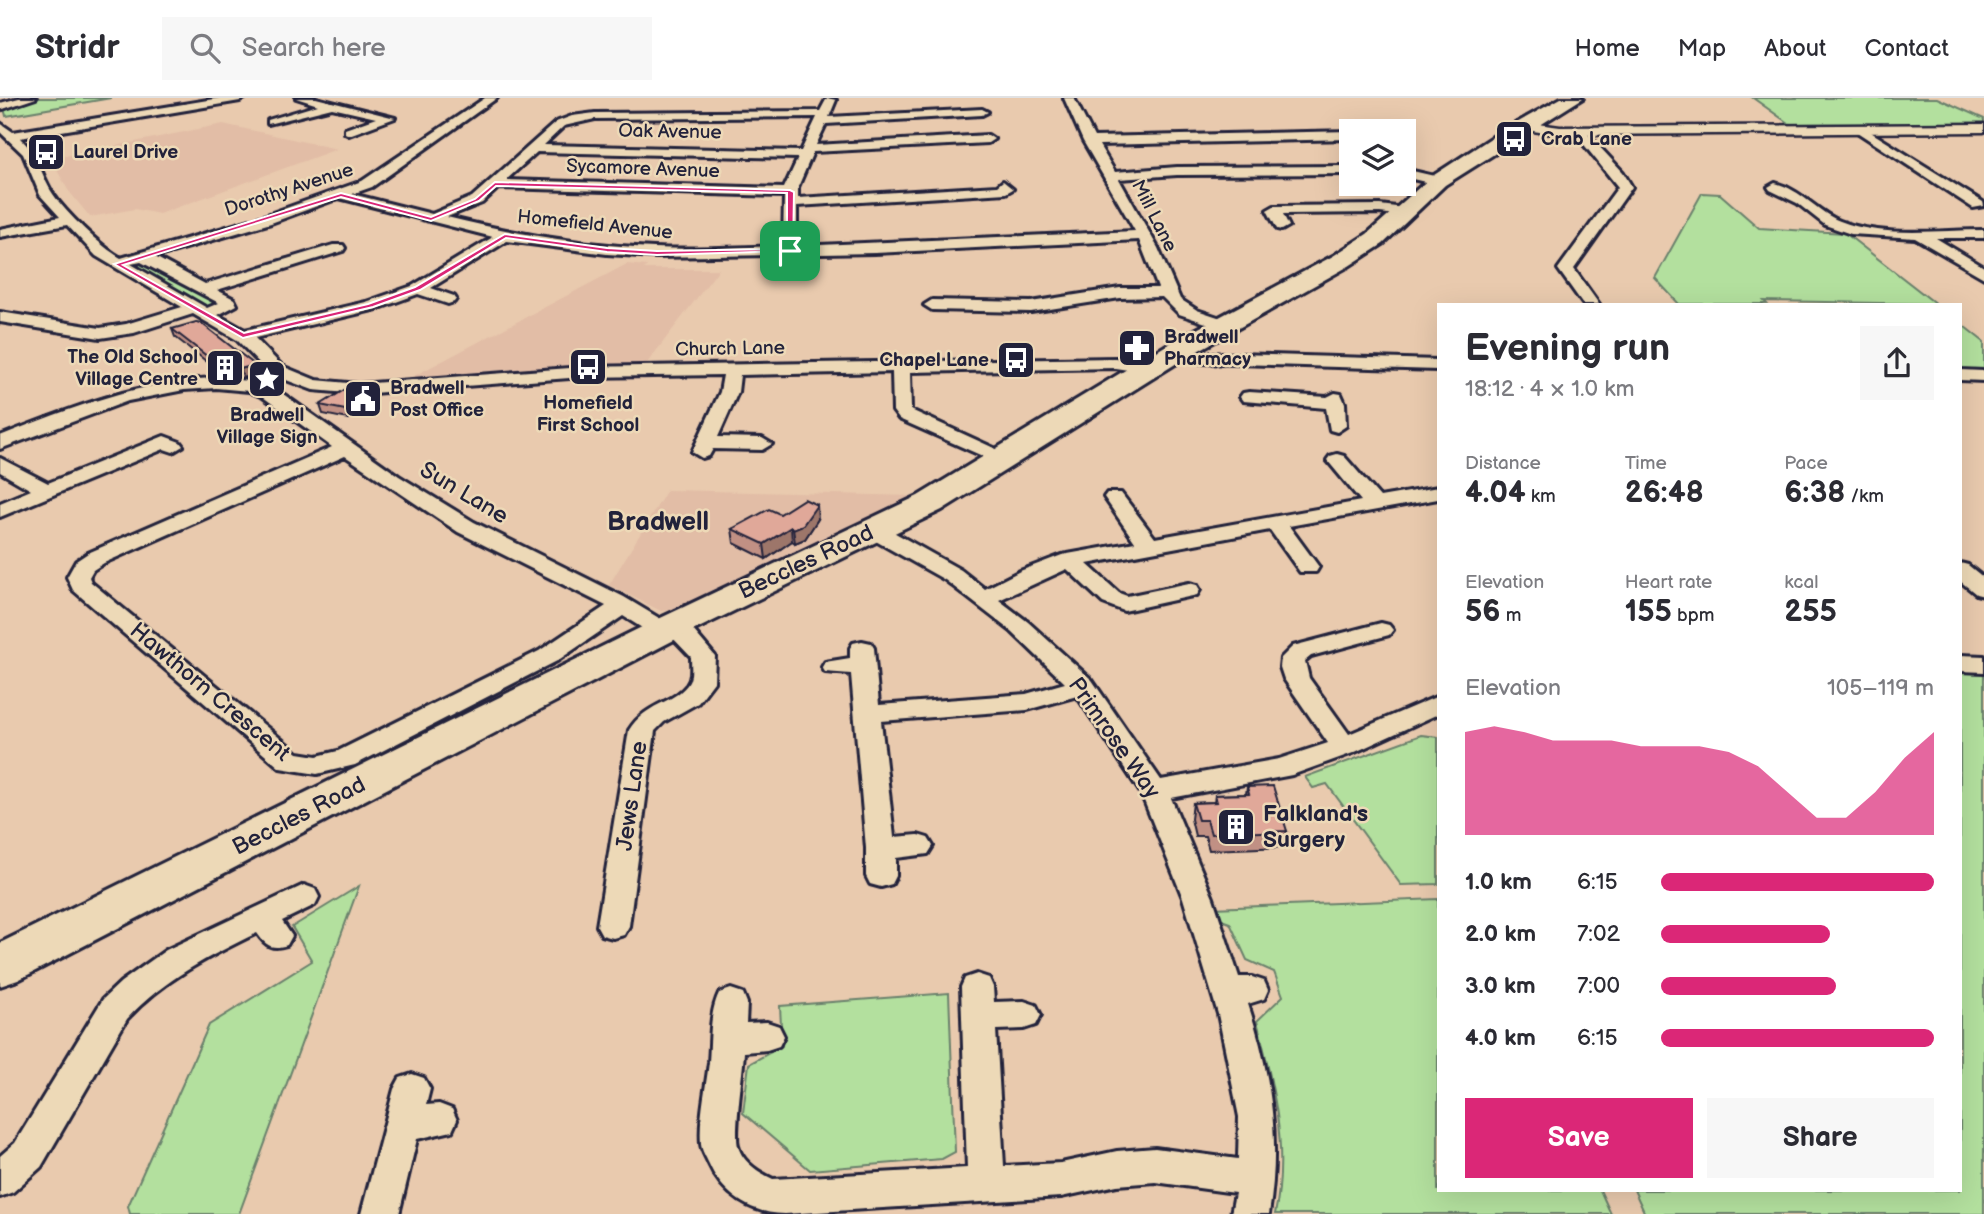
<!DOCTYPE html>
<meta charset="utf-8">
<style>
:root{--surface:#fff;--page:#f7f7f7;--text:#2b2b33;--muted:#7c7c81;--line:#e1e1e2;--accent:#db2777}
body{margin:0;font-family:"Balsamiq Sans",sans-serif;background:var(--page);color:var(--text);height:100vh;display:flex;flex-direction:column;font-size:26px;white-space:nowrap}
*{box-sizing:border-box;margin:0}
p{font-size:23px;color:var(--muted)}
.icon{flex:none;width:38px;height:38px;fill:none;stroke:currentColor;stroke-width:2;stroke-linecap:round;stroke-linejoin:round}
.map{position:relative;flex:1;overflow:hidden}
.side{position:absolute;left:1437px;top:205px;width:525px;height:889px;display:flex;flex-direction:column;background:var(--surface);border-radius:0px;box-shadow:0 7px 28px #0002}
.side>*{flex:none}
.controls{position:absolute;left:1339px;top:21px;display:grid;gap:14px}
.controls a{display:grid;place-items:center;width:77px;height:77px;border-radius:0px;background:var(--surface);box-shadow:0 7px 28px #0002;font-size:35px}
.pin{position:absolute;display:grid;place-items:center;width:60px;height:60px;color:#fff;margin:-30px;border-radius:14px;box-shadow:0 4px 10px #0006}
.round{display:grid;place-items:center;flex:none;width:74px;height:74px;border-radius:0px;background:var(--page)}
.summary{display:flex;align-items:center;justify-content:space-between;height:119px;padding:0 28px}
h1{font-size:38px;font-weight:700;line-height:52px}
.stats{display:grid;grid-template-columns:repeat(3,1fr);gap:10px;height:119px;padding:7px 28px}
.stats div{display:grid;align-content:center}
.stats b{font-size:30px;font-weight:700}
.stats small{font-size:19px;font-weight:400}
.stats p{font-size:19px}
.chart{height:196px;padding:14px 28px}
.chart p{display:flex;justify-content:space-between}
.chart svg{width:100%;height:126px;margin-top:7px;fill:var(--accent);opacity:.7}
.button{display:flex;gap:14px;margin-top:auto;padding:14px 28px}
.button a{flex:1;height:80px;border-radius:0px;background:var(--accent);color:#fff;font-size:28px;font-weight:700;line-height:80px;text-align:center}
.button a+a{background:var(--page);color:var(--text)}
ul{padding:0 28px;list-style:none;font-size:23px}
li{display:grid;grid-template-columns:112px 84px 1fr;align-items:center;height:52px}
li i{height:18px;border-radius:9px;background:var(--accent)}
header{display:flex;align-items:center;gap:42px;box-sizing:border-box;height:98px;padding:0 35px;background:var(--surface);border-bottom:2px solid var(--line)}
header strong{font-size:33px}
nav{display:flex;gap:38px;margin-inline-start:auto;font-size:24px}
.search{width:490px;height:63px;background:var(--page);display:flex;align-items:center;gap:18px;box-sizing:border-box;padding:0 24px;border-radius:0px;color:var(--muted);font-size:26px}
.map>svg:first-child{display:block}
.built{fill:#e2bda6}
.green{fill:#b3e09e;stroke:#6a816c;stroke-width:2}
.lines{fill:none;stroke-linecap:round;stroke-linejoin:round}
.minor-casing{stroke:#22223b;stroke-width:6}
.tertiary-casing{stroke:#22223b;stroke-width:5}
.trunk-casing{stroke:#22223b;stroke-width:6}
.minor{fill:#edd9b7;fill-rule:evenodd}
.tertiary{fill:#edd9b7;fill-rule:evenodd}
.trunk{fill:#edd9b7;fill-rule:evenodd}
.wall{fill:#c19084;stroke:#22223b;stroke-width:2}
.shaded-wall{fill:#9d766b;stroke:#22223b;stroke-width:2}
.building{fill:#e0a899;stroke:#22223b;stroke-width:2}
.route{fill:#db2777;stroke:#fff;stroke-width:2;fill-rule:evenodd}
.labels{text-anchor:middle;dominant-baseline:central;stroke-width:5;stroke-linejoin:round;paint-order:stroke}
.far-street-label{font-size:19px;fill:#22223b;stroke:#edd9b7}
.far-poi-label{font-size:19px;font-weight:bold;fill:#22223b;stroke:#edd9b7;text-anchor:start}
.street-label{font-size:23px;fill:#22223b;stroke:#edd9b7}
.poi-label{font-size:23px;font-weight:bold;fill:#22223b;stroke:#edd9b7;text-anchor:start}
.quarter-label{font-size:26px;font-weight:bold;fill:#22223b;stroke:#edd9b7}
</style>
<header>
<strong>Stridr</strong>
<div class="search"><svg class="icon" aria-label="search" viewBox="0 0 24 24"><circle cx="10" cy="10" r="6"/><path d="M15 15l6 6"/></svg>Search here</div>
<nav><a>Home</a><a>Map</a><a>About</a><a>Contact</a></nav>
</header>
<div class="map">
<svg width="1984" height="1116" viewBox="0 0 1984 1116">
<rect width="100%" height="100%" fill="#e9caae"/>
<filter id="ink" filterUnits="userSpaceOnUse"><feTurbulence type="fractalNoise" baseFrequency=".0143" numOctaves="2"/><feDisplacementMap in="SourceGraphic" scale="14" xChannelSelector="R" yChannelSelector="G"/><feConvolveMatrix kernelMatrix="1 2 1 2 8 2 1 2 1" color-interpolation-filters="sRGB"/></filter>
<g filter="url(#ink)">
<g class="built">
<path d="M223,26L337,51L159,116L135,111L90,119L68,92L51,61Z"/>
<path d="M627,166L647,168L644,171H719L644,269L589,268L500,272L410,280Z"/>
<path d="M667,392L913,398L744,478L682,511L661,513L609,487Z"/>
</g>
<g class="green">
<path d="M35,0H111L6,18L4,10Z"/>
<path d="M1753,0H1937L1984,21V27L1795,30Z"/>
<path d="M1702,95L1720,96L1759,130L1845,135L1936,206L1764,203L1767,206H1679L1655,180Z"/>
<path d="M139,163H142L219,207L207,209L138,170Z"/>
<path d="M1960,225L1984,244V274L1960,273Z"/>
<path d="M1960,573L1984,575V1116H1645L1634,1092H1960Z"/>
<path d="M1421,637L1438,639V786L1401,787L1327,686L1313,690L1305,679Z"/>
<path d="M359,788L239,1116H130L128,1108L209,927L312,863L292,829Z"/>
<path d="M1438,801V1092H1600L1611,1116H1275C1289,1051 1273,986 1257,923L1283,898L1274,874L1247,862L1230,825L1216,820L1213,810Z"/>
<path d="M949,895L955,1054L942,1061L810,1072L743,1015L749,966L782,948L780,908Z"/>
</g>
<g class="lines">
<defs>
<g id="minor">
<path d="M19,0H36L0,12V5Z"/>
<path d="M220,0H245L240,3L20,40C41,60 39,74 53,96C66,115 101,149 121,160L261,119L362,83L485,0H497L372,89L352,96L432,116L472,99L556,24L572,18L595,15L820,13L827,0L836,2L829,19L982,11L988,14L982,17L826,26L816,47L988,37L994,41L988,45L813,54L798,89V100L997,88L1003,83L1013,91L1006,95L797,108V148L1135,133L1083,43L1064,0H1074L1094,39L1351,33V41L1099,47L1115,74L1177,69L1351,68V76L1177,77L1119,81L1158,150L1180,201L1197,212L1233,224L1235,227L1227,232L1179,216L1162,199L1120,200L1031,214L932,212L924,207L932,202L1031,204L1120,190H1158L1139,142L875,155L657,159L607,156L507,143L431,190L454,198L456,201L454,204L448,206L418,196L377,211L255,240L282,268L316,282L359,286L583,269L1115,260L1148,265L1157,270L1148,275L1115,270L910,274L911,312L994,350L997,354L994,358L987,360L899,321L893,313L892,274L740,277L738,294L718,339L762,340L772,346L762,352L713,351L709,358L702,360L692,354L720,294L723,277L583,279L359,296L313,292L270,276L237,242L193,216L134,235L100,240L0,224V214L100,230L126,226L182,209L96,158L67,127L0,139V131L60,119L40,97L23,56L0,34V25L13,34ZM817,19L801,53L544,47L564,28L595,21ZM537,54L798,60L784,90L506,82ZM498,90L784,98L783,148C740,149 697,152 654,150C584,147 515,136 447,119L482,105ZM339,100L493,139L412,188L366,204L245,232L218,217L237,207L234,201L217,192L343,153L345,150L343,147H333L205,186L155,159L271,125ZM141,164L219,205L207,210L131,166Z"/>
<path d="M296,0H316L395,20L349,37L345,35V31L376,20L332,10L268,26V22L318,7Z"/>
<path d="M1861,28L1983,104L1984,108L1973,110L1857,34L1855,32Z"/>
<path d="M1579,29L1583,31L1623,74L1632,89L1574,171L1599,206H1583L1558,171L1618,89L1573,33Z"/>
<path d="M1404,71L1443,80L1444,83L1438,87L1404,79Z"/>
<path d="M1775,85C1802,92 1817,114 1840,123C1883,140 1938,132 1984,132V140H1936L1984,169V180L1915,140L1851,136L1825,127L1797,105L1770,92L1768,89Z"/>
<path d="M1380,107L1404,110L1411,114L1404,118L1380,115L1283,116L1289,128L1282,132L1277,131L1267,112L1274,108Z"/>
<path d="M1175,249L1203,255L1438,262V272L1203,265L1169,258L1166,254L1169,250Z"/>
<path d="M1960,272L1984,273V283L1960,282Z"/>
<path d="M216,280L249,283L276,291L399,378L474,424L624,499L664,523H680L693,532L715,558L714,584L698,605L664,624L655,633L629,828L624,837L613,840L602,837L597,828L629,632C646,605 672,606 687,587C693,580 691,568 691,559L671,538H655L623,518L557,563L355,667L317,676L280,670L73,492L67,479L76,463L88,455L332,349L263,299L249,293L216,290L184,292L128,303L0,351V338C71,310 139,283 216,280ZM345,358L458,434L606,508L539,553L338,653L317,658L298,655L91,484L89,479L93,472L104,465Z"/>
<path d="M1249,294L1327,299L1335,295L1341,296L1345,305L1346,328L1337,334L1330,332L1326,310L1243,303L1240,299L1243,295Z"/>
<path d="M164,338L180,344L183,348L173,354L164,351L0,419V405L31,392L0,374V360L48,385Z"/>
<path d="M1337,356L1344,358L1380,399L1438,389V401L1289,428L1319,469L1316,474H1300L1270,432L1087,466L1119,495L1127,498L1189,485L1197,487L1200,492L1197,497L1124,513L1103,505L1067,471L999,502L1028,524L1092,582L1161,682L1279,661L1328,645L1284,581L1280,569L1281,560L1293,548L1381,525L1389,527L1393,532L1389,537L1311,558L1305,563L1309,580L1349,636L1438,598V616L1353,655L1292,677L1171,700L1213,800L1239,879H1252L1264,883L1268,892L1264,901L1248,906C1271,976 1281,1043 1269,1116H1231L1235,1095L1155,1084L1117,1087L1061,1099L785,1116C751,1116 722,1096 709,1066C706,1059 701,1052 701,1045C699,1020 706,990 709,964C711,942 709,916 719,895L731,891L743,895L747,905L746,925L767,924L779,928L784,938L779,948L767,952L744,954C743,973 734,1034 738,1048C742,1064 760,1075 773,1081L967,1070L961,889L965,880L977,876L989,880L993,889L994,904L1024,903L1036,907L1041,917L1036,927L1024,931L996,932L1004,1068L1061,1065L1117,1053L1155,1050L1238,1061L1239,1019L1218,916L1183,800L1141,695L1077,598L1027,612L881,623L894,739L918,737L928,740L933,748L928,756L896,760V778L892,786L881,789L870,786L866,778V750L851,576L825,574L822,569L825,564L850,560V550L853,545L862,543L871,545L874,550L879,607L1026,596L1065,585L1012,534L945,482L865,437L862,432L865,427H881L961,472L985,491L1020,473L1062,457L1135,444L1104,399L1107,395H1121L1155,440L1361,403L1327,362L1330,358Z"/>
<path d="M1960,465L1968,467L1984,480V498L1976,496L1960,483Z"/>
<path d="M1960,557L1984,558V574L1960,573Z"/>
<path d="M304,787L315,791L319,799L315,807L282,823L292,838L287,847C272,852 266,848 257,835C209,858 163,882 127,921L41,1069L13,1094L0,1099V1058L15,1045L103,901L121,884L166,852Z"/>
<path d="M412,976L424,980L430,991L426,1007L439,1006L452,1011L457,1022L452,1033L417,1041L399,1116H361L394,991L400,980Z"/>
</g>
<path id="tertiary" d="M1524,24L1560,29L1984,26V34L1560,37L1519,31V25Z"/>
<path id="trunk" d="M1561,0H1583L1445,87L1383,146L1349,168L1185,260L942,412L676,541L18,882L0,888V845L650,525L918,398L1165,248L1333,158L1367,136L1431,79L1497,36Z"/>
</defs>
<use href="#minor" class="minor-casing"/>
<use href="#tertiary" class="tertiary-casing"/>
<use href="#trunk" class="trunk-casing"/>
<use href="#minor" class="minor"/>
<use href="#tertiary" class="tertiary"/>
<use href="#trunk" class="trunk"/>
</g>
<g class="wall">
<path d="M172,231L255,267L258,275L244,280L224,277L175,239Z"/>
<path d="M372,289L375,297L348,321L323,316L320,307Z"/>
<path d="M780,416L818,421L805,441L795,445L792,443L766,461L734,445L732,431Z"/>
<path d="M1247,689L1287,733L1284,749L1209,752L1205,738H1195L1191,721L1193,705L1214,704L1215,697L1246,696Z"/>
</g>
<g class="shaded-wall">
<path d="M255,267L258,275L244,280L240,271Z"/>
<path d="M372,289L375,297L348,321L345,312Z"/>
<path d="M817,407L818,421L805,441L795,445L793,431Z"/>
<path d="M791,429L792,443L766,461L764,446Z"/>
</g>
<g class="building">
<path d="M196,224L201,225L255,267L240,271L221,269L172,231Z"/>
<path d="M349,289H372L345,312L320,307Z"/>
<path d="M804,401L817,407L803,427L793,431L791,429L764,446L732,431L769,411L780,416Z"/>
<path d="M1273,688L1287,733L1211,736L1207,722H1198L1193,705L1217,704L1215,697L1249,696L1247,689Z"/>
</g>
</g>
<path class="route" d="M495,84L790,92L794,94L793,153L657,157L607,154L506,140L420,192L373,209L243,240L114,166L341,95L431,119L475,101ZM496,88L787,95V151L657,153L607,150L505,136L415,189L368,206L244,235L123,167L341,99L431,123L479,103Z"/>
<defs>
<symbol id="bus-square" viewBox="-11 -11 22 22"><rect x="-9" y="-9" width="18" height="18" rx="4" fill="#22223b" stroke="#edd9b7"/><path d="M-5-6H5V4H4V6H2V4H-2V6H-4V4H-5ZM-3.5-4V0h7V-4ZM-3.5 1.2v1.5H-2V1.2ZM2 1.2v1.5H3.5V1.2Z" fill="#fff"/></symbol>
<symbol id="pharmacy-square" viewBox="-11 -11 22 22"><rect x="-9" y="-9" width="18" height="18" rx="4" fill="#22223b" stroke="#edd9b7"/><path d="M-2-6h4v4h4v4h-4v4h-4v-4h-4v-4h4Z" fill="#fff"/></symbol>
<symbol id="building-square" viewBox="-11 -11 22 22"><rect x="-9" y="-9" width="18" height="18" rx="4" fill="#22223b" stroke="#edd9b7"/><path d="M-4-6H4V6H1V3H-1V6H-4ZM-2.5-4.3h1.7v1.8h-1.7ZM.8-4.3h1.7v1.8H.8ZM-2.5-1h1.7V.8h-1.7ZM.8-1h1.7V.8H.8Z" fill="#fff"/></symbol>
<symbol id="sight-square" viewBox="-11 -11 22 22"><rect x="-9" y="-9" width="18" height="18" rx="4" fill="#22223b" stroke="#edd9b7"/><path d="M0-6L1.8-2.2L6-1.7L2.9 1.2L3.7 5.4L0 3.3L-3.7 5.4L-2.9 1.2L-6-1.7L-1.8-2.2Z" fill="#fff"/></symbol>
<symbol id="civic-square" viewBox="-11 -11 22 22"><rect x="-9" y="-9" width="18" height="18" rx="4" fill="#22223b" stroke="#edd9b7"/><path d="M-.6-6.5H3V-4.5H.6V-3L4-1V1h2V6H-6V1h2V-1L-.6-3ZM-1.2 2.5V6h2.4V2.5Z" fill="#fff"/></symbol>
</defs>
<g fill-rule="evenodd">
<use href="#bus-square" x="1492" y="19" width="44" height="44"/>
<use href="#bus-square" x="24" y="32" width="44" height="44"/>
<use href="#pharmacy-square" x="1115" y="228" width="44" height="44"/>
<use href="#bus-square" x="994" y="240" width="44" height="44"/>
<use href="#bus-square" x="566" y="247" width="44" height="44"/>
<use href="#building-square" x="203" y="248" width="44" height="44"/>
<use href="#sight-square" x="245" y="259" width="44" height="44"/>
<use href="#civic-square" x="341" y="279" width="44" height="44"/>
<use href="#building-square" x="1214" y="707" width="44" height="44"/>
</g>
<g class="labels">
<g class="far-street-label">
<text transform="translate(670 34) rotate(1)">Oak Avenue</text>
<text transform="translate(643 71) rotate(2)">Sycamore Avenue</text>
<text transform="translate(289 92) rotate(-18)">Dorothy Avenue</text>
<text transform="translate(1154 118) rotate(63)">Mill Lane</text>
<text transform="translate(595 127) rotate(6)">Homefield Avenue</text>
<text transform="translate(730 251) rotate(-1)">Church Lane</text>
</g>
<g class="far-poi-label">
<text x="1541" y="41">Crab Lane</text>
<text x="73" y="54">Laurel Drive</text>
<text x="1164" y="239">Bradwell<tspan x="1164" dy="22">Pharmacy</tspan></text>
<text x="198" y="259" text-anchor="end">The Old School<tspan x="198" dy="22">Village Centre</tspan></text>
<text x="989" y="262" text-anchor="end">Chapel Lane</text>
<text x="390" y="290">Bradwell<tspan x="390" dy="22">Post Office</tspan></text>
<text x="588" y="305" text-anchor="middle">Homefield<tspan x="588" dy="22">First School</tspan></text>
<text x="267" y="317" text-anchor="middle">Bradwell<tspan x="267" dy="22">Village Sign</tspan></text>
</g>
<g class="street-label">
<text transform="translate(464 395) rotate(31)">Sun Lane</text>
<text transform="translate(806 464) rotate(-25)">Beccles Road</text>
<text transform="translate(210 594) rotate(40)">Hawthorn Crescent</text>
<text transform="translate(1114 640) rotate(55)">Primrose Way</text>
<text transform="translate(632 698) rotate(-82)">Jews Lane</text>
<text transform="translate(299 718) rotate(-27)">Beccles Road</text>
</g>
<g class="poi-label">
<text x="1263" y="716">Falkland's<tspan x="1263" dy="26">Surgery</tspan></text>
</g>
<g class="quarter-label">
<text x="658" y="424">Bradwell</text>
</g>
</g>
</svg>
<div class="controls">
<a><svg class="icon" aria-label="layers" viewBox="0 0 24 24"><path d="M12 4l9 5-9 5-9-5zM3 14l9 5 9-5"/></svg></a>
</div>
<div class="pin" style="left:790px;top:153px;background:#1e9e55"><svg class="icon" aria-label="arrive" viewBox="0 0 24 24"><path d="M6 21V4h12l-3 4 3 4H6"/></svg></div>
<section class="side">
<div class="summary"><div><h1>Evening run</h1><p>18:12 · 4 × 1.0 km</p></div><a class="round"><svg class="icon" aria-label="share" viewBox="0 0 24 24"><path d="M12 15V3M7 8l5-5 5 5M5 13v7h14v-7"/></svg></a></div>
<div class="stats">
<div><p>Distance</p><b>4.04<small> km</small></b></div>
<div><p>Time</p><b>26:48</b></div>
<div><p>Pace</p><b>6:38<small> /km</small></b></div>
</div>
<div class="stats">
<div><p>Elevation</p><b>56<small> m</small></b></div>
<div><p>Heart rate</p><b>155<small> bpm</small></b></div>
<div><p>kcal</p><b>255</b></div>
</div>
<div class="chart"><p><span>Elevation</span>105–119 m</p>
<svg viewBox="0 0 160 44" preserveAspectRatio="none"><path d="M0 44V8L10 6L20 8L30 11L40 11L50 11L60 13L70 13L80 13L90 15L100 20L110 29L120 38L130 38L140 29L150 17L160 8V44z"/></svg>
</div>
<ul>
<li><b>1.0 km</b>6:15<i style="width:100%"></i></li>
<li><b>2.0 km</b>7:02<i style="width:62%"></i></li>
<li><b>3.0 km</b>7:00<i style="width:64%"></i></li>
<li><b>4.0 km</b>6:15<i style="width:100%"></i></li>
</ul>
<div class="button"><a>Save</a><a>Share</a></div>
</section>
</div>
